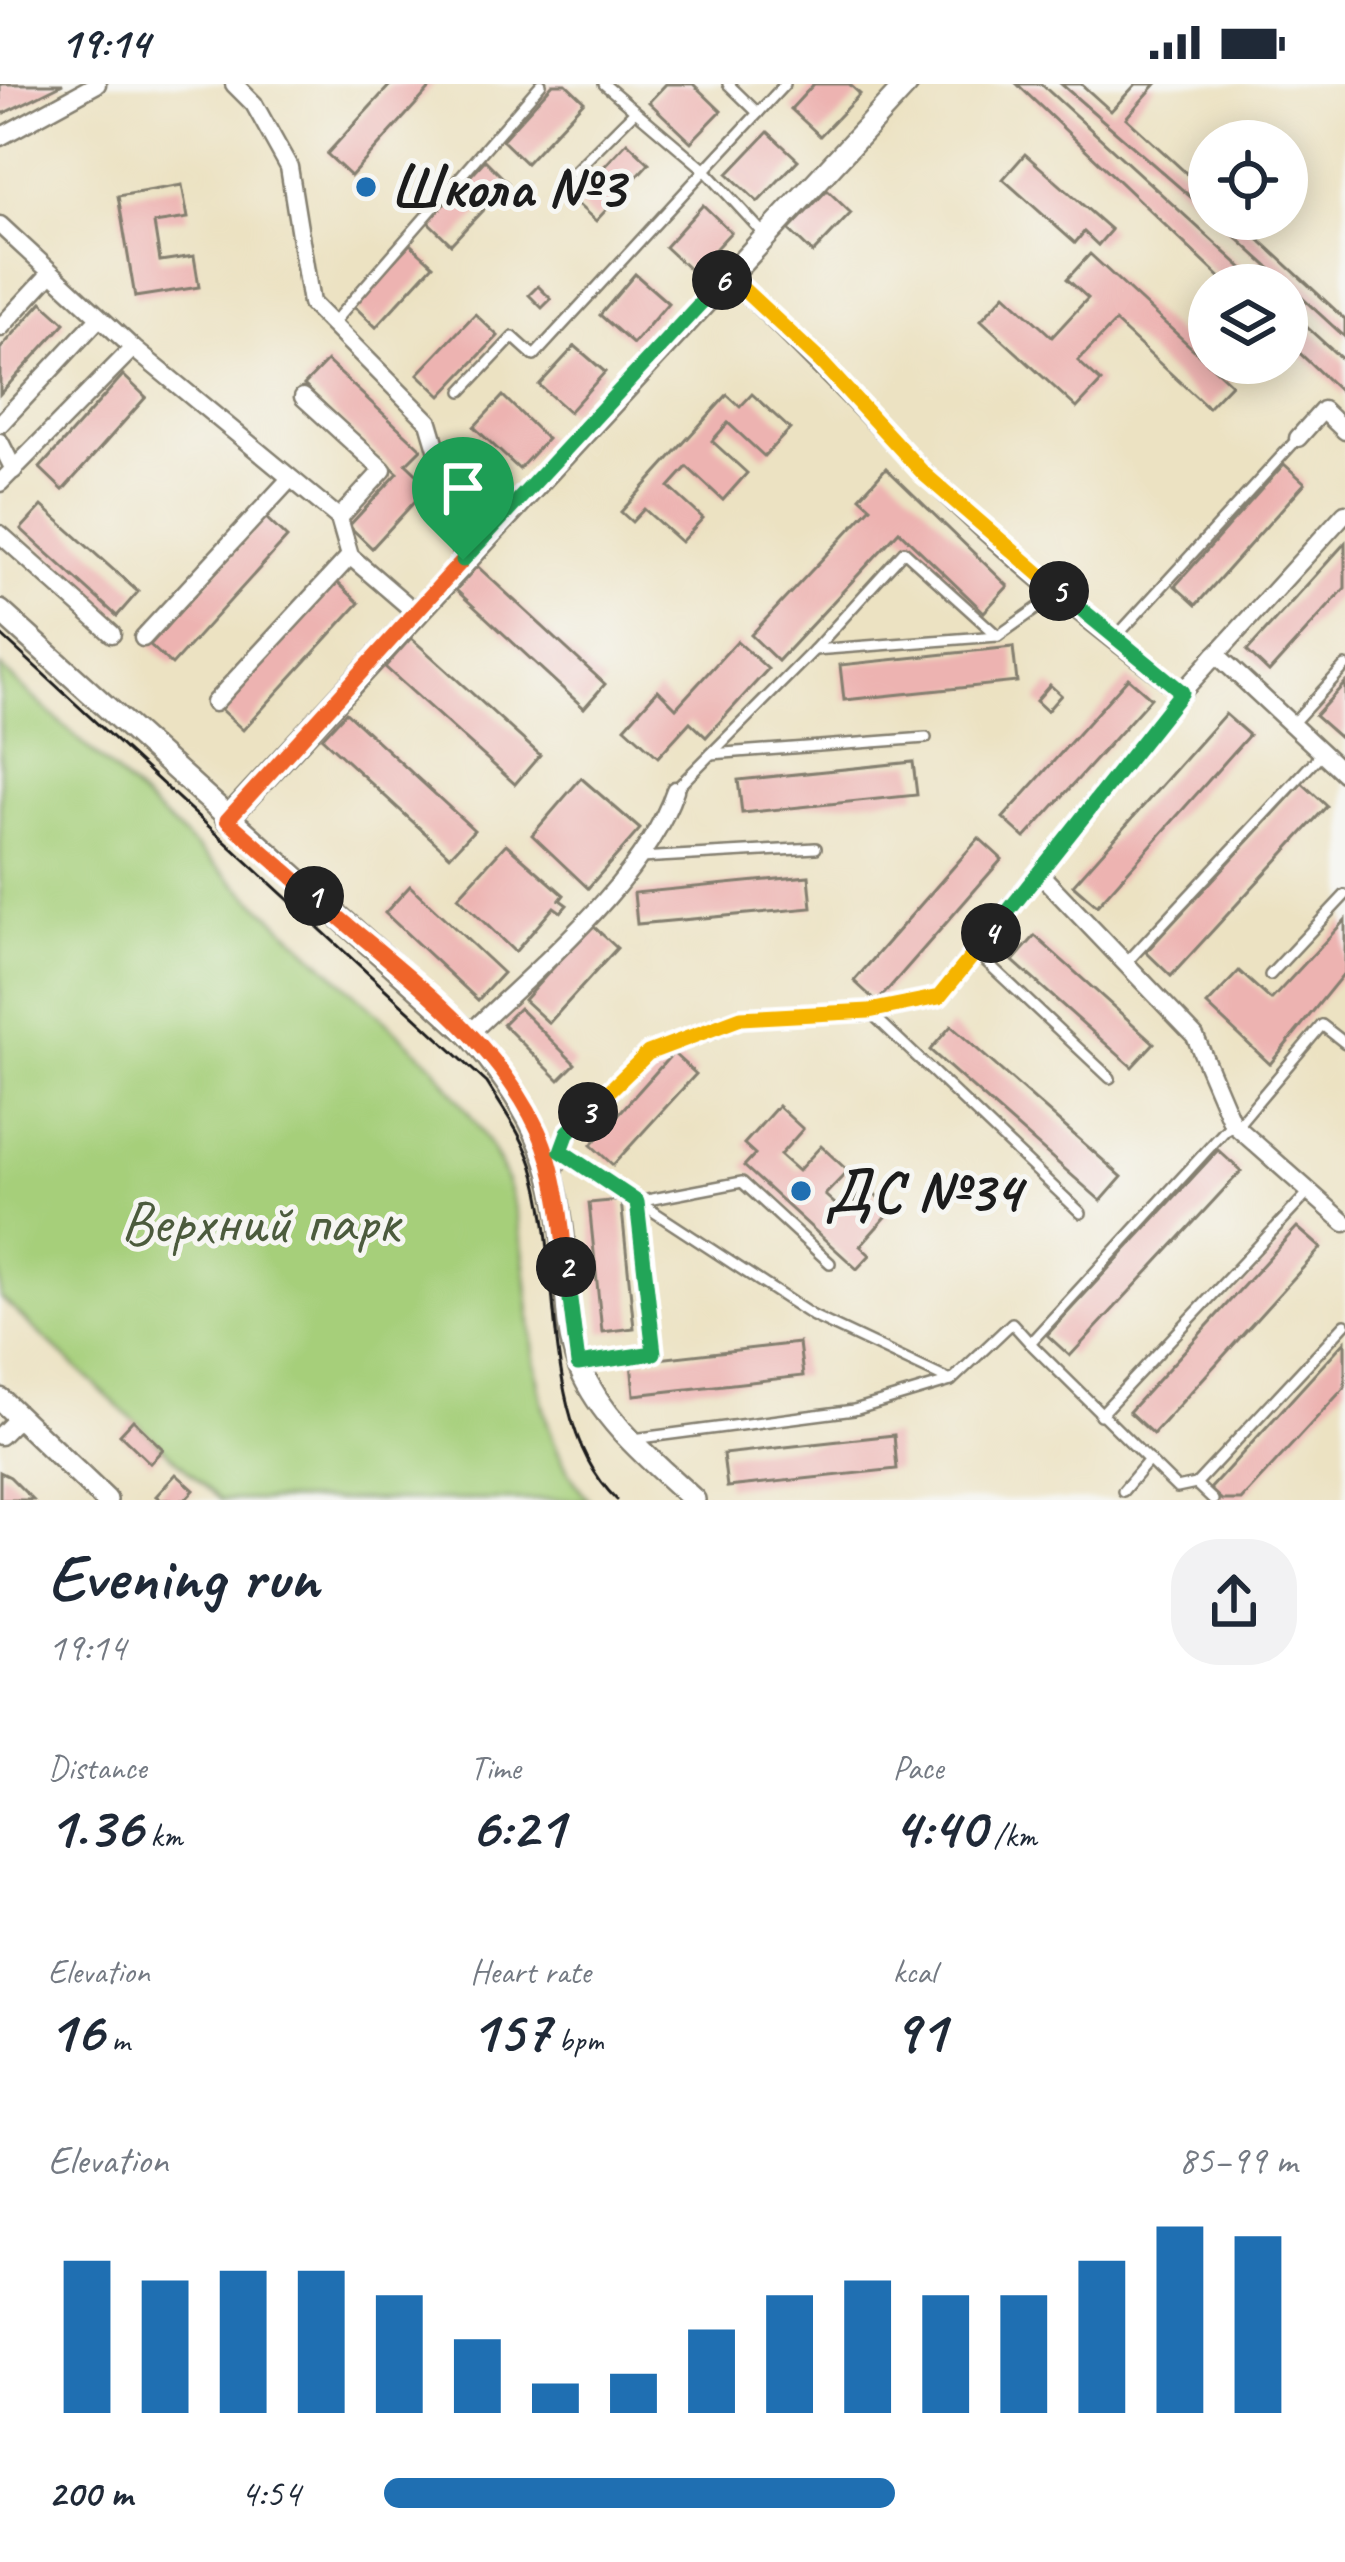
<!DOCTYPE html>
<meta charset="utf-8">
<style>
:root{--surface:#fff;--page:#f2f2f3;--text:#1f2937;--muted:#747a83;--accent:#1f6fb2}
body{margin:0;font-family:Caveat,sans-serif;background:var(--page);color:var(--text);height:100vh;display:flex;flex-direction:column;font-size:45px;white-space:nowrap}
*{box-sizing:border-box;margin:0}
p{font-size:39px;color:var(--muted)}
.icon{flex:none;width:66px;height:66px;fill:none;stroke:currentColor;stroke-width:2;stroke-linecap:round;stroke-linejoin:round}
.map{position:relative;height:1416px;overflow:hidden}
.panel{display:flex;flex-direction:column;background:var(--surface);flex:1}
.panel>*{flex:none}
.fabs{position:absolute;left:1188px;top:36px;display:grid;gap:24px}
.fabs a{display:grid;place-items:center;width:120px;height:120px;border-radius:50%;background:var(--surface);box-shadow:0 6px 30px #0003;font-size:60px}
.pin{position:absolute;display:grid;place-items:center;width:102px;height:102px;color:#fff;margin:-123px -51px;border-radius:50% 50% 50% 0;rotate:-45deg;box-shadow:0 0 12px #0007}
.pin .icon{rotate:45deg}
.km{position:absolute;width:60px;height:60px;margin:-30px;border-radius:50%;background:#222;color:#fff;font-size:33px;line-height:60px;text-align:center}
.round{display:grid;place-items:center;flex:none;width:126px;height:126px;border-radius:48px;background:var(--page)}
.overview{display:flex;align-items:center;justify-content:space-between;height:204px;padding:0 48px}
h1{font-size:66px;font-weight:800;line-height:90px}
.figures{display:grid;grid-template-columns:repeat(3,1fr);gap:18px;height:204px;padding:12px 48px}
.figures div{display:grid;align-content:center}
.figures b{font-size:60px;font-weight:800}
.figures small{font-size:33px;font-weight:400}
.figures p{font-size:33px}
.chart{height:336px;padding:24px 48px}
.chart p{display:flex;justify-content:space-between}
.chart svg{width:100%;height:216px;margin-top:12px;stroke:var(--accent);stroke-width:6}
ul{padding:0 48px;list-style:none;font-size:39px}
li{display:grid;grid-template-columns:192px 144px 1fr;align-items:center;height:90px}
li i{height:30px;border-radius:15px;background:var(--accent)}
.status{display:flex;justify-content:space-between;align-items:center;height:84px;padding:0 60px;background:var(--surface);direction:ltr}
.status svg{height:33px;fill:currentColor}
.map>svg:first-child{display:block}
.green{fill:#a6cf7a;stroke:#61764b;stroke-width:3}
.building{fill:#edb3b1}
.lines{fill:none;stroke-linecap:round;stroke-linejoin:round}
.service-casing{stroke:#847f6f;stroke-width:14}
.minor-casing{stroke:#847f6f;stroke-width:21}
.tertiary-casing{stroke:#847f6f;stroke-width:26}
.service{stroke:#fff;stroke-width:9}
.minor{stroke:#fff;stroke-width:16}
.tertiary{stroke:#fff;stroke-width:21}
.tram{stroke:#1c1c1c;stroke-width:3}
.split-1-casing{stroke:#fff;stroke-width:24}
.split-2-casing{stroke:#fff;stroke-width:24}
.split-3-casing{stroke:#fff;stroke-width:24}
.split-4-casing{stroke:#fff;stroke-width:24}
.split-5-casing{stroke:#fff;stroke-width:24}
.split-6-casing{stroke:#fff;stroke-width:24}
.split-7-casing{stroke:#fff;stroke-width:24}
.split-1{stroke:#f0652b;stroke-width:15}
.split-2{stroke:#f0652b;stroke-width:15}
.split-3{stroke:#22a559;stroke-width:15}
.split-4{stroke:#f5b400;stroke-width:15}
.split-5{stroke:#22a559;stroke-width:15}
.split-6{stroke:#f5b400;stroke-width:15}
.split-7{stroke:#22a559;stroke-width:15}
.poi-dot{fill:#1f6fb2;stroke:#f6f6f2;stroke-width:4.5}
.labels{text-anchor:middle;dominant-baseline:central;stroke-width:10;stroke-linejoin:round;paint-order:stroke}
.poi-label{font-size:60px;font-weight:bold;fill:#1c1c1c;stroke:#f6f6f2;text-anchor:start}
.park-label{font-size:60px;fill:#4c5b3d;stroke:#f6f6f2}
</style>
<div class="status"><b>19:14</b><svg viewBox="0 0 49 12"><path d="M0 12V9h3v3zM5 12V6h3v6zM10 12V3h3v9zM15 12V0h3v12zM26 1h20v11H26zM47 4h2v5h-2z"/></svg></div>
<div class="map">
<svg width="1345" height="1416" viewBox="0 0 1345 1416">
<rect width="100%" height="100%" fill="#f6f6f2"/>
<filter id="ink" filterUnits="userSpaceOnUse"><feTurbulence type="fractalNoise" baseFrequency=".00833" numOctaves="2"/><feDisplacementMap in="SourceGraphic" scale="24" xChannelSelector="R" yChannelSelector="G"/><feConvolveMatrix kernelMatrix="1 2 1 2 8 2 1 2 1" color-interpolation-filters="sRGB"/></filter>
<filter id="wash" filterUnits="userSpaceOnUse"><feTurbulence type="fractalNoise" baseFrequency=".004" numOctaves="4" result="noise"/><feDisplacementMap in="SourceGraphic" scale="48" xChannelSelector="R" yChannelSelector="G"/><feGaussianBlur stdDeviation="2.7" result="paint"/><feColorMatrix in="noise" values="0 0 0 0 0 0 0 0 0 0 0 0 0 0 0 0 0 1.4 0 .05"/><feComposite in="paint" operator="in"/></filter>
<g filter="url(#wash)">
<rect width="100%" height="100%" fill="#ece2c2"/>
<path class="green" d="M0,583L434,982C458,1016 488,1051 504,1090C545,1194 512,1329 589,1416H220L0,1213Z"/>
<g id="blocks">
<g class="building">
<path d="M0,0H63L0,31Z"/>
<path d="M391,0H434L351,92L327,70Z"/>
<path d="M553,0H566L584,17L526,79L502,56Z"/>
<path d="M666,0H693L721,27L691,58L649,18Z"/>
<path d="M814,0H849L860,10L820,52L791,25Z"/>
<path d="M1017,0H1041L1261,201H1228Z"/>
<path d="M1061,0H1081L1111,27L1136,0H1156L1126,34L1209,110V129Z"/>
<path d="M768,48L798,76L758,118L728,90Z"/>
<path d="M627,58L649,79L596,137L573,116Z"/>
<path d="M1025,70L1111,146L1098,161L1084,148L1075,159L1003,95Z"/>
<path d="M485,76L508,99L451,160L428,138Z"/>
<path d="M182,101L188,134L154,139L160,177L194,172L199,203L135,213L118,112Z"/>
<path d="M827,106L851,129L813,169L789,146Z"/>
<path d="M703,121L731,148L693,189L665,163Z"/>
<path d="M1216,135H1237L1345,235V253Z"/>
<path d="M410,160L433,181L376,243L353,221Z"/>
<path d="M1090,170L1231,300L1208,324L1115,238L1078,277L1101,298L1077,324L981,236L1005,210L1052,253L1088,214L1067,195Z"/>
<path d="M635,190L668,219L633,260L600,231Z"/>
<path d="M538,202L551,215L542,224L529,211Z"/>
<path d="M42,218L65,239L0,310V265Z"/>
<path d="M1287,225L1345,278V312L1287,257Z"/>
<path d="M475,230L498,252L441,312L418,290Z"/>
<path d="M575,262L605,288L569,328L539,301Z"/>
<path d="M327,277L421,365L406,380L429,402L372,464L349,442L398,389L304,301Z"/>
<path d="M123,291L146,313L63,406L40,384Z"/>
<path d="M752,310L790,345L764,372L728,339L712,357L747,389L723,416L687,383L669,403L703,434L681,458L644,425L632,438L621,428L727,311L740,323Z"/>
<path d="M503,312L547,355L519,385L474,343Z"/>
<path d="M1284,380L1305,399L1196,521L1175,502Z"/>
<path d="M886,384L1008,502L984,528L899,447L778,577L751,551L871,423L860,413Z"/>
<path d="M42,422L138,508L117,532L21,445Z"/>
<path d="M265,433L287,454L172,581L150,561Z"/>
<path d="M1345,459V504L1269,588L1247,567Z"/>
<path d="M477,482L605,600L584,624L456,506Z"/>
<path d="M337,498L359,519L243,646L220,625Z"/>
<path d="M411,554L540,671L515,700L385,583Z"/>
<path d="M737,557L768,585L706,653L690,638L658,673L625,643L658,606L676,624Z"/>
<path d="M1013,563L1017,598L844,616L840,581Z"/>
<path d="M1128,594L1151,614L1025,754L1003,734Z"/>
<path d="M1345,599V646L1339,653L1315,632Z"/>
<path d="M1050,601L1061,611L1047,627L1036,617Z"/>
<path d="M346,628L474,746L450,772L322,654Z"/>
<path d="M1225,630L1249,651L1097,822L1073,801Z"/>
<path d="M913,678L917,711L742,729L738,696Z"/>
<path d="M581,694L640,745L588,804L532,751Z"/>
<path d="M1302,699L1327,722L1171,892L1146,868Z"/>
<path d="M979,754L1002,775L877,918L854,897Z"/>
<path d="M506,760L564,811L560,816L567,821L561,828L554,823L515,868L458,813Z"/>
<path d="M809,792L812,824L637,840L634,809Z"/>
<path d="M410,802L503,889L478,916L385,829Z"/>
<path d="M1345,836V888L1270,980L1207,921L1239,887L1271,916Z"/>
<path d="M592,841L617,864L549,939L524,916Z"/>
<path d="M1035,852L1154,959L1132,983L1013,877Z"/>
<path d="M519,924L575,980L559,996L503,940Z"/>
<path d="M951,942L1122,1093L1101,1117L930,966Z"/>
<path d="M673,969L696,990L613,1081L591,1061Z"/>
<path d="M778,1022L803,1045L780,1071L798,1087L821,1062L848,1087L825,1111L844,1128L867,1103L892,1126L860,1162L870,1171L857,1185L744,1082L755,1070L744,1060Z"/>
<path d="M1218,1066L1241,1087L1070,1272L1047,1251Z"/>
<path d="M621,1116L634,1244L602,1248L589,1119Z"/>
<path d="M1297,1143L1321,1164L1153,1350L1129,1328Z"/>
<path d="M1345,1257V1303L1241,1416H1222L1210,1405Z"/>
<path d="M799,1259L803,1292L634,1311L631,1278Z"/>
<path d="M133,1336L163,1365L150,1379L120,1350Z"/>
<path d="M894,1351L897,1385L727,1403L723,1370Z"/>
<path d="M0,1388L10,1393L33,1416H0Z"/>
<path d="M176,1390L194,1406L185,1416H161L156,1412Z"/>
</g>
</g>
</g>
<g filter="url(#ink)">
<use href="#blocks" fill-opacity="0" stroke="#847f6f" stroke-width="3"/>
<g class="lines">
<defs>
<g id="service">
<path d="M728,0L758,29"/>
<path d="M574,88L635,27"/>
<path d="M764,150L705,86L785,0"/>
<path d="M332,240L541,0"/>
<path d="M462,307L513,253L534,272L705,86L604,0"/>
<path d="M1114,555L1300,352"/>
<path d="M814,566L998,552"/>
<path d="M1292,640L1345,582"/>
<path d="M711,670L926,654"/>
<path d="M675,706L814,566L904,467L998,552L1060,508"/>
<path d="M640,774L816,764"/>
<path d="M976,868L1110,994"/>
<path d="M1128,877L1323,668"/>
<path d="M1270,891L1345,811"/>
<path d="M869,927L1081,1129"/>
<path d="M1236,1043L1322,941L1345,959"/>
<path d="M561,1067L813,1232L951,1297L1012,1239L1030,1259"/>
<path d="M578,1279L654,1269L637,1118L742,1098L830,1179"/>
<path d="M1100,1331L1310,1107"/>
<path d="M633,1355L854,1326L951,1297"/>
<path d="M1196,1400L1345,1240"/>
<path d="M1123,1407L1149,1376"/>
<path d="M1213,1416L1196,1400L1177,1404L1030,1259L1232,1039"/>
</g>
<g id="minor">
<path d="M234,0L254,20L289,83L311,219L429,338L455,425L463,476"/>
<path d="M0,53L97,0"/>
<path d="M0,141L133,264L339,434"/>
<path d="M727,191C795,254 857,321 922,387C997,463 1096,544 1182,608L1189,600"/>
<path d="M0,244L50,190"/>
<path d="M303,313L383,386L339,434L350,472L415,528"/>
<path d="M0,340L99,234"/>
<path d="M1298,354L1323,326L1345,347"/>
<path d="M0,358L14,386"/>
<path d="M0,399L133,264"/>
<path d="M0,450L112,550"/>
<path d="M143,554L289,396"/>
<path d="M1210,577L1216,570L1345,690"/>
<path d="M214,619L350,472"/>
<path d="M1039,789L1195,952L1232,1039L1345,1139"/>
<path d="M469,950C537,884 645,796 675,706"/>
<path d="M552,1093L568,1049L648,969L741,934L869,927L939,913L1182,608L1345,429"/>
<path d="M0,1352L19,1333"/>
</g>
<g id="tertiary">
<path d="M0,527L469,950C527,1019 557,1073 564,1165C567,1202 565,1249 580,1284C603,1338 652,1377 694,1416"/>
<path d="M227,735L907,0"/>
<path d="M0,1315L106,1416"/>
</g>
</defs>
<use href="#service" class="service-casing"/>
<use href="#minor" class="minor-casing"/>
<use href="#tertiary" class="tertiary-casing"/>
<use href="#service" class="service"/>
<use href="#minor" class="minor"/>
<use href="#tertiary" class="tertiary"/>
<path class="tram" d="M0,550L487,999C503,1025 522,1051 532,1080C565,1182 537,1338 617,1416"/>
</g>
</g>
<g class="lines" filter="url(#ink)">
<defs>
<path id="split-1" d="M314,812L227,736L463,476"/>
<path id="split-2" d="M314,812C392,881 494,950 538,1046C557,1087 562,1139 566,1183"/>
<path id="split-3" d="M566,1183L578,1280L654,1269L637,1118L561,1067L568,1048L588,1028"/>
<path id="split-4" d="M588,1028L648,969L741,934L869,927L939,913L991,849"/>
<path id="split-5" d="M991,849L1182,608L1059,507"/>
<path id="split-6" d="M722,196L727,190L820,277L924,390L1059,507"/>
<path id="split-7" d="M463,476L722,196"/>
</defs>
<use href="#split-1" class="split-1-casing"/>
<use href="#split-2" class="split-2-casing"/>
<use href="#split-3" class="split-3-casing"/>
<use href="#split-4" class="split-4-casing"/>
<use href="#split-5" class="split-5-casing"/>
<use href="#split-6" class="split-6-casing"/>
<use href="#split-7" class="split-7-casing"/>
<use href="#split-1" class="split-1"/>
<use href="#split-2" class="split-2"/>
<use href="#split-3" class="split-3"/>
<use href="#split-4" class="split-4"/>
<use href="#split-5" class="split-5"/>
<use href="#split-6" class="split-6"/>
<use href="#split-7" class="split-7"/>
</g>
<g class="poi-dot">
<circle cx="366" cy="103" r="12"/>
<circle cx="801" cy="1107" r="12"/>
</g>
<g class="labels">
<g class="poi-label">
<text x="390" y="103">Школа №3</text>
<text x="825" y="1107">ДС №34</text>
</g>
<g class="park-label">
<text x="260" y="1138">Верхний парк</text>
</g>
</g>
</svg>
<div class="fabs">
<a><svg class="icon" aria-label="locate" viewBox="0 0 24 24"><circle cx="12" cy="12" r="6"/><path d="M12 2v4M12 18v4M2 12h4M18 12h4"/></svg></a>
<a><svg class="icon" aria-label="layers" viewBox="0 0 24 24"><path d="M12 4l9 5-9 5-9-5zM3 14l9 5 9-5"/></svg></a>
</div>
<div class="pin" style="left:463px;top:476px;background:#1e9e55"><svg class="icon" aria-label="arrive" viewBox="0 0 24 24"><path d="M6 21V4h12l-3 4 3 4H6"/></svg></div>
<b class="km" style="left:314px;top:812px">1</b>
<b class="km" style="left:566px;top:1183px">2</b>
<b class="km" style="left:588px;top:1028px">3</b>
<b class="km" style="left:991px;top:849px">4</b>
<b class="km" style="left:1059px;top:507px">5</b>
<b class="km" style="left:722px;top:196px">6</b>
</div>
<section class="panel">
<div class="overview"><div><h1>Evening run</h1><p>19:14</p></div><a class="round"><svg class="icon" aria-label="share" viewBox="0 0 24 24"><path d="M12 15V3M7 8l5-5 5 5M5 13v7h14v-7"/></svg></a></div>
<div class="figures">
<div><p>Distance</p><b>1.36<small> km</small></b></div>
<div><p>Time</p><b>6:21</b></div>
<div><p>Pace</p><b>4:40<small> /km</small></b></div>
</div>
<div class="figures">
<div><p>Elevation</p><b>16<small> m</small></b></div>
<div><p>Heart rate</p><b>157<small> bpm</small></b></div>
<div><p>kcal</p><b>91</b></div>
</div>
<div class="chart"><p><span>Elevation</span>85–99 m</p>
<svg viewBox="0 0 160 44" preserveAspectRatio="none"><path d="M5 44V13M15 44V17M25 44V15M35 44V15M45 44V20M55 44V29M65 44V38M75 44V36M85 44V27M95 44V20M105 44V17M115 44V20M125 44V20M135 44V13M145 44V6M155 44V8"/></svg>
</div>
<ul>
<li><b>200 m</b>4:54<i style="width:56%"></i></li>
</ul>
</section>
